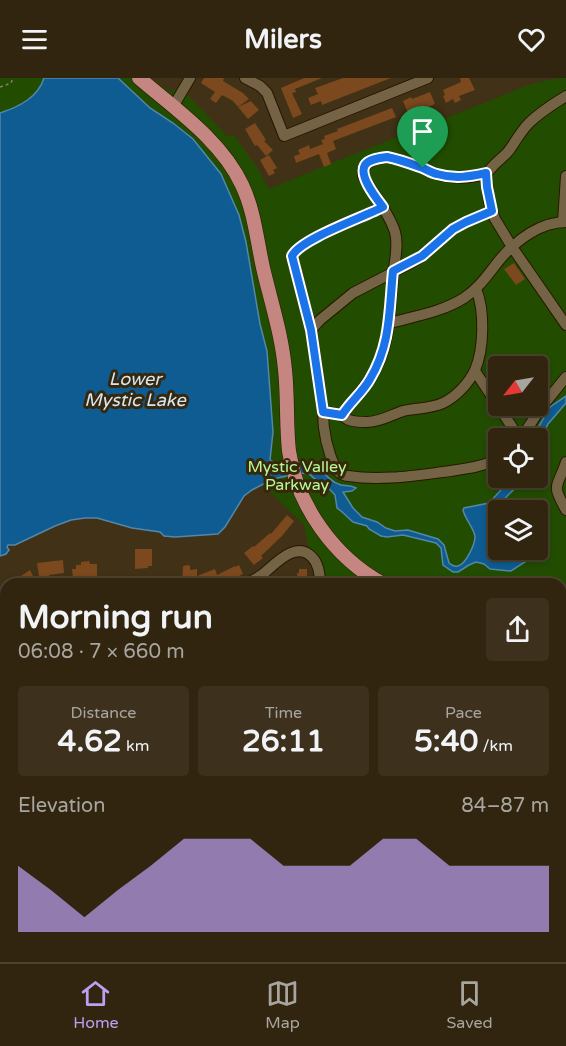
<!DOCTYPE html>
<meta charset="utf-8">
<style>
:root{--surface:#312510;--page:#3d311e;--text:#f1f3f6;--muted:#a8a59f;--line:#4c4230;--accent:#bca0f2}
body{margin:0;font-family:"Varela Round",sans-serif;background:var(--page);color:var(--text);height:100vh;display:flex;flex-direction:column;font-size:22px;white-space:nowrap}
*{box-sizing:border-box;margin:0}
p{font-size:20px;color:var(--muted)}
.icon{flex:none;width:33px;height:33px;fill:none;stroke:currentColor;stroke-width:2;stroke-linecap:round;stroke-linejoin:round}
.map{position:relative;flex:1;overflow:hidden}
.details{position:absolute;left:0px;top:500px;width:567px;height:386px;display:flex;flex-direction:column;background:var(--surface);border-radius:18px 18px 0 0;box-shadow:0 3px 9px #0003,0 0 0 2px var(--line)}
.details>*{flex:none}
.needle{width:39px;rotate:239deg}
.fabs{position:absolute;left:488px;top:278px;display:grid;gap:12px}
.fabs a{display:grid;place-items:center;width:60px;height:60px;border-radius:6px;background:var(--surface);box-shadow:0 3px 9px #0003,0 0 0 2px var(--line);font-size:30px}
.pin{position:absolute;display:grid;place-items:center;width:51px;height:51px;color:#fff;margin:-62px -26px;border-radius:50% 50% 50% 0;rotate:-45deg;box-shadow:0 0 6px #0007}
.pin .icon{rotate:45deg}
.round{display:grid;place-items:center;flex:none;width:63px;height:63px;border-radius:6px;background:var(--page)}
.overview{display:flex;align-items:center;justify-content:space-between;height:102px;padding:0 18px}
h1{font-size:33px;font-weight:700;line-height:45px}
.metrics{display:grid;grid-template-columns:repeat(3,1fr);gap:9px;height:102px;padding:6px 18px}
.metrics div{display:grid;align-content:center;border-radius:6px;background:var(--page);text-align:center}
.metrics b{font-size:30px;font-weight:700}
.metrics small{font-size:16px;font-weight:400}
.metrics p{font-size:16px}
.chart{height:168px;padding:12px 18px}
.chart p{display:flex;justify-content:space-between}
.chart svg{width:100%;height:108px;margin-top:6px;fill:var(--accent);opacity:.7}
header{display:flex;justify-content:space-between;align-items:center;height:78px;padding:0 18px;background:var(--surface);font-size:27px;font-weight:700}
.tabs{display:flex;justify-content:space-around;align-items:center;height:84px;border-top:2px solid var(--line);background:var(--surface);font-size:16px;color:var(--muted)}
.tabs a{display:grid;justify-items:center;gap:3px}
.tabs .active{color:var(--accent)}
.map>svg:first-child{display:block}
.green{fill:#224d01;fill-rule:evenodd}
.water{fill:#0e5c92;stroke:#5487a8;stroke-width:1.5}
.building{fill:#7c481e}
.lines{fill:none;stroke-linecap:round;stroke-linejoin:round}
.minor-casing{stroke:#281800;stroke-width:12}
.major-casing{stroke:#281800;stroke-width:15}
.highway-casing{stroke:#281800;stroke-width:18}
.path{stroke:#8b7d67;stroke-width:1.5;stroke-dasharray:3 3;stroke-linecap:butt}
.minor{stroke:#756346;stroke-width:10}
.major{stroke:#c58681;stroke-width:14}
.highway{stroke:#fb9da8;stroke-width:16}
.route-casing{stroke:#fff;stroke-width:12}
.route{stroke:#1a73e8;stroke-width:8}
.labels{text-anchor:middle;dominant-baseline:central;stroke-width:6;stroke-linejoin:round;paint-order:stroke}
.park-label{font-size:16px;fill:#b6f897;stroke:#37270b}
.water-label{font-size:18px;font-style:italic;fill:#d5e6f6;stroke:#37270b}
</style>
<header><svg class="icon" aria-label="menu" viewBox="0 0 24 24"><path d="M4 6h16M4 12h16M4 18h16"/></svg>Milers<svg class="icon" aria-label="heart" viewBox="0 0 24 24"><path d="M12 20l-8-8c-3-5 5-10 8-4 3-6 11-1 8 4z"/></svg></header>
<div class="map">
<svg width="566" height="884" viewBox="0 0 566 884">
<rect width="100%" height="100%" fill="#413116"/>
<g class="green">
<path d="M0,0H44C38,20 18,29 0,35Z"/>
<path d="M118,0H151L169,13H174L178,7L228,59L233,56L257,89L269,111C339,82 408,54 479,27C508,16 534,1 566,0V548L561,550V506H338L326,499L318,480L308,468L304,447L263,407L267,394L273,366L267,273L260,246L246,164L239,137L221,96L193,61L173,45L150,30ZM498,288H537V327H498ZM498,360H537V399H498ZM498,432H537V471H498Z"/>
</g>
<g class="water">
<path d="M44,0H118L150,30L173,45L193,61L221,96L239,137L246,164L260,246L267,273L273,354L270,382L273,384L281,387L298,384L317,386C323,395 330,404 341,407C346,408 350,407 356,410L352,413L343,414L353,430L362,439L377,444L386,450L395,453L408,452L438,461L444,467L449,485C452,487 454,489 458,488C466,486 475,466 475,459C475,452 465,441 463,432L464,430L489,425L500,413L510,399H522C520,402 518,406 516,409C509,418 501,419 504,432H498V471H531L528,482L511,493L490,491L484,486L476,484L469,487L458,494H453L443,487L441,470L436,465L403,457L387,459L381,458L369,451L367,448L353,444L341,433L337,430L335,417L324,405L315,401L309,396L301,395L273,401L252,412L244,418L225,449L218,456L175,459L164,458L160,454L132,450L97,440H85L71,442L55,448L15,467H8L7,469L9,472L6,476L0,478V35C18,29 38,20 44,0Z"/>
<path d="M566,318V325L548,346L537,369V360H532L550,329Z"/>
</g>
<g class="building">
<path d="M204,0H224L223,3L243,15L249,21L238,29L233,23L222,17L216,25L210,21L215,14L201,5Z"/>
<path d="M304,0H322L295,11L296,14L292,15L302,36L293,40L281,10Z"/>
<path d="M343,0H391L322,27L321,23L311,27L308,20L318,16L315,10Z"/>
<path d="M460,0H469L475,12L459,18L461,22L455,25L453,21L446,25L443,18L445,17L443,12L461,4Z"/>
<path d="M430,14L435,26L426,30L427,33L410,40L403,23L411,19L412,21Z"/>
<path d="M251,23L259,32L248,41L238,29Z"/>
<path d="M392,30L396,39L333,63L336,71L327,75L331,86L324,89L319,76L296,85L294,78L300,76L298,72L309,67L310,71L323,66L321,62L325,61L324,58L338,53L337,51Z"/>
<path d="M255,45L266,62L264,63L273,72L266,78L257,67L255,68L245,51Z"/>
<path d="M269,77L277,90L273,92L275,95L269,98L260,82Z"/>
<path d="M514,185L525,201L516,207L504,191Z"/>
<path d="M287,437L294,443L282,458L261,478L263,480L254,487L244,475L253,468L254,469L270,455L271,456Z"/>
<path d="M135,471H152V488H148V490L135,491Z"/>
<path d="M63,482L64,495L49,497L50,504L40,505L37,485Z"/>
<path d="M89,483L90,486H97V498H93V500H73L72,491H76V487H81V484Z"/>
<path d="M188,487L190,488V492L197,491V498L215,491L217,497L235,488V489L239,487L243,496L229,503L228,502L217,506H182L183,488Z"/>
<path d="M299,491H307V505H301V503H298L297,495H299Z"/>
<path d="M30,492L34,500L25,506H9Z"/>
<path d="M0,612L6,614V631L2,646L0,645Z"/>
</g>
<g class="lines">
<defs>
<g id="minor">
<path d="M245,0L260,8L267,15L284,58L428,0"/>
<path d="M173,29L190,0"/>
<path d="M486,95L489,124L495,141L512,169L566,247"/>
<path d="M383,129C364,139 299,161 292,178L311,252L323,334C323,354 328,374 336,392C340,395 343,398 348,398C379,403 412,398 443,394C462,391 480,390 498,381"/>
<path d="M563,144L566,98"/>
<path d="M390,245C415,238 442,234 464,220C481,209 490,193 502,179C518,161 541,144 566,144"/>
<path d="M311,252L320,242L353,215L411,185L422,178L453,151L466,144L492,133"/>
<path d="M475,293L516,355L522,359"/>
<path d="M323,334C329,335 336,335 341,337C344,338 346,341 349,342C354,344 362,344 367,344C380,344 391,337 403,333C416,330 430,331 443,325C456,319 469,305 475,292C484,271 485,232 476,211"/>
<path d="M342,337C350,324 362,314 370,301C391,268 389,237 393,200C394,185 399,168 395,154C389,134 373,117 363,98V93L365,87C387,70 412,87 434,95C448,101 469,101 484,96C488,94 491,91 494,87C498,83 503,79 507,75C515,65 520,54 529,45C540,34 553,26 566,18"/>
<path d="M521,360L541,330L566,299"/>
<path d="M566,384C557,411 551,405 566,432"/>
<path d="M246,506C252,503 258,500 263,496C275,486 296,462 312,479C319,486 320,496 320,506"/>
<path d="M0,563L6,550"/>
<path d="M561,593L566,591"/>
<path d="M561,739L566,750"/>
<path d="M561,807L566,794"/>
<path d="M561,856H566"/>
<path d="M397,879V884"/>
<path d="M526,879L535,882"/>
<path d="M154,884L155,879"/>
<path d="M469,884L510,879"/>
</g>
<g id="major">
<path d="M139,0C174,30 222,63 242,107C255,134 257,165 264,194C272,227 282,258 285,292C288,319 286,346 289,373C297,428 335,480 383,506"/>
<path d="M561,518L566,516"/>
</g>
<g id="highway">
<path d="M561,755L566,753"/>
<path d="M0,884L7,879"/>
</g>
</defs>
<use href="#minor" class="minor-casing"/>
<use href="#major" class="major-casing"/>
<use href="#highway" class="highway-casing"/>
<path class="path" d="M0,9L11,5L13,0"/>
<use href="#minor" class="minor"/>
<use href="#major" class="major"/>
<use href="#highway" class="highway"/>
</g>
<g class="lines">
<defs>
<path id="route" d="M387,79C398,81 409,85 420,89C426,91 431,95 437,96C454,101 469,99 486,95L487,109L492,133L466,144L453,151L422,178L393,193C389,232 391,266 370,301C363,314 350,324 342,337L323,334L311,252L292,178C300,161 364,139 383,129C377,121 358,98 365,87C369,81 380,80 387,79Z"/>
</defs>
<use href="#route" class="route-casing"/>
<use href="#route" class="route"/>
</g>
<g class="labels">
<g class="park-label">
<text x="297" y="389">Mystic Valley<tspan x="297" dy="18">Parkway</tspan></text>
</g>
<g class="water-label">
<text x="135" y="301">Lower<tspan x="135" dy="21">Mystic Lake</tspan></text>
</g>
</g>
</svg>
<div class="fabs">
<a><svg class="needle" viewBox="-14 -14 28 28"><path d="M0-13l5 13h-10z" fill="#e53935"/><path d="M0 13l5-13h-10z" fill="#a8a59f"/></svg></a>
<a><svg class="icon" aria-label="locate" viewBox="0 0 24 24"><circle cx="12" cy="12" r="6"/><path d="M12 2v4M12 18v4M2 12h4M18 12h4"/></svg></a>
<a><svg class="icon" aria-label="layers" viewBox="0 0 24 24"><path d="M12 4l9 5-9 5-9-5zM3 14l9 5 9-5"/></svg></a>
</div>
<div class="pin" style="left:423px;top:90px;background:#1e9e55"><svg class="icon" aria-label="arrive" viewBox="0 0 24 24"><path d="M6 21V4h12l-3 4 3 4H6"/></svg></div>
<section class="details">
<div class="overview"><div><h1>Morning run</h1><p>06:08 · 7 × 660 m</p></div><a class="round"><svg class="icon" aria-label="share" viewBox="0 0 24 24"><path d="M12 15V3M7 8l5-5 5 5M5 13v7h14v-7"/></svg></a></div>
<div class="metrics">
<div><p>Distance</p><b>4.62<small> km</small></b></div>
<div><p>Time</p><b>26:11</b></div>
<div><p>Pace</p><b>5:40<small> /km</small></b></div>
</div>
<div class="chart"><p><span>Elevation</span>84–87 m</p>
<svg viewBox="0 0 160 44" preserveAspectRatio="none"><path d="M0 44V17L10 27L20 38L30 27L40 17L50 6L60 6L70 6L80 17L90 17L100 17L110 6L120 6L130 17L140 17L150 17L160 17V44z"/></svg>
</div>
</section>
</div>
<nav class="tabs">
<a class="active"><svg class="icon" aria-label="home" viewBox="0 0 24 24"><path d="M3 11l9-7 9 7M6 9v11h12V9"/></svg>Home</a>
<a><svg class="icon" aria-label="map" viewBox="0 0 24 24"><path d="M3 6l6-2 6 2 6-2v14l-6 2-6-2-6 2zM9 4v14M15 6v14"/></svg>Map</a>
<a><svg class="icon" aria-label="saved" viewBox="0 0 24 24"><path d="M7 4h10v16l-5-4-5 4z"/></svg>Saved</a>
</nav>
